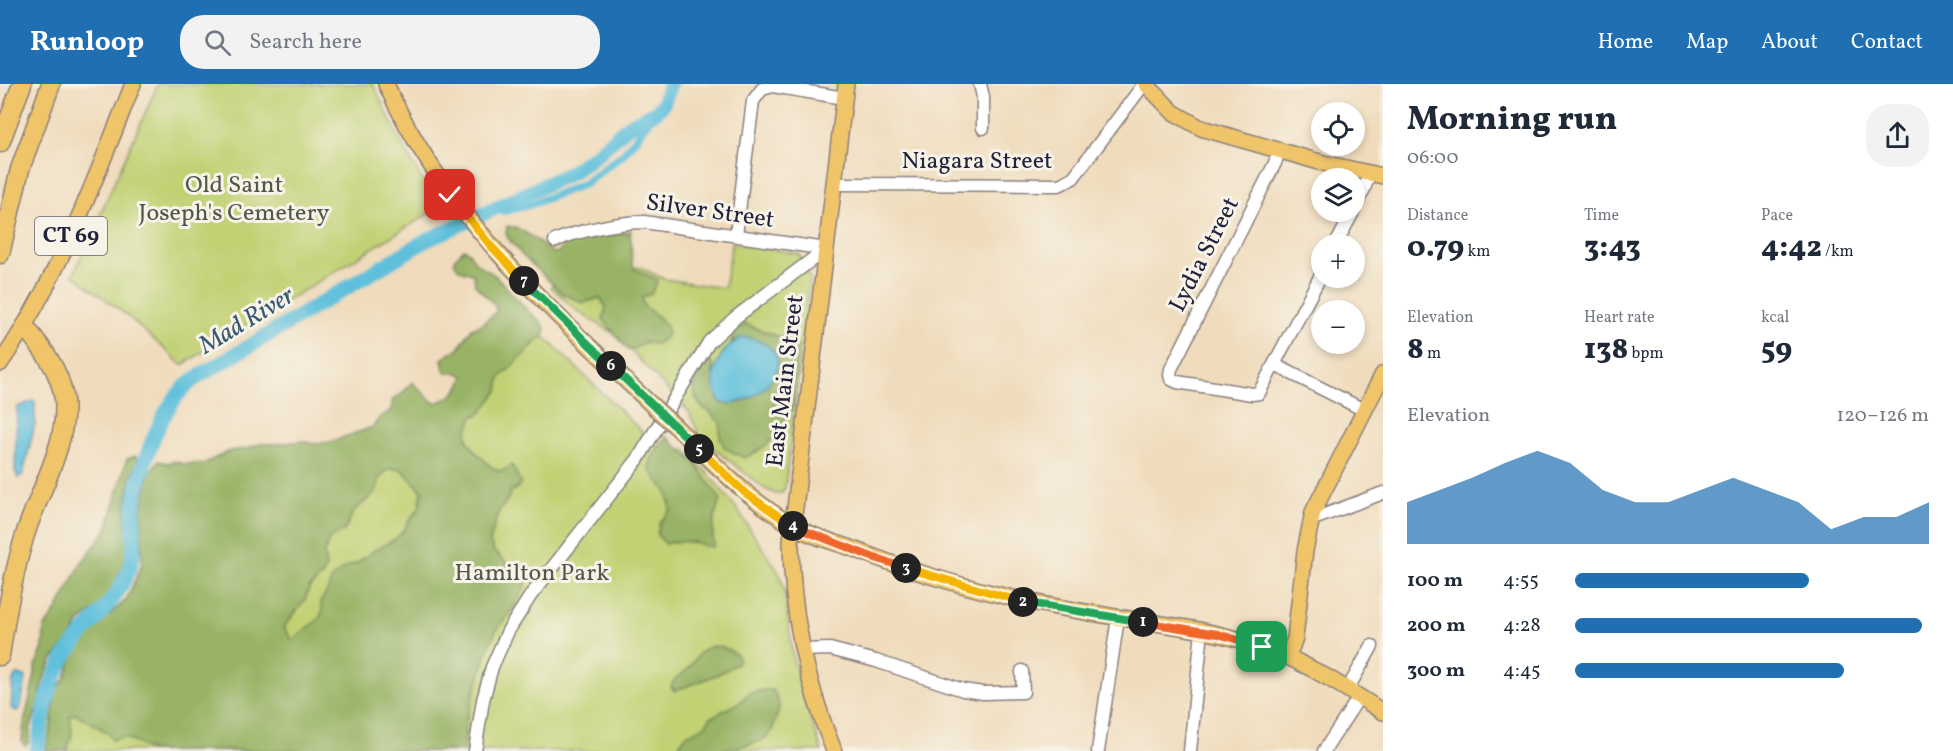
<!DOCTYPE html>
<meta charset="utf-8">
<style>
:root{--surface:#fff;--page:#f2f2f3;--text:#1f2937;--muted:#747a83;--accent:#1f6fb2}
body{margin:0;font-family:Vollkorn,serif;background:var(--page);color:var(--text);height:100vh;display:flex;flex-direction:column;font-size:22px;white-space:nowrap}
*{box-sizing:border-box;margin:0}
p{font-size:20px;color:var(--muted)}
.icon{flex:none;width:33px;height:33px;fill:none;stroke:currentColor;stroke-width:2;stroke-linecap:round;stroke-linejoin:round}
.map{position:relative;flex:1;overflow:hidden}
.drawer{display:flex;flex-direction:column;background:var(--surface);width:570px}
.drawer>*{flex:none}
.controls{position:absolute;left:1311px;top:18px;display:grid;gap:12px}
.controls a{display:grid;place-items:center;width:54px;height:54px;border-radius:50%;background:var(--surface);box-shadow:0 3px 9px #0003;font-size:30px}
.pin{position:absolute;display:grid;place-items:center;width:51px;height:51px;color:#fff;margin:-26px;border-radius:12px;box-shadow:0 3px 9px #0006}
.km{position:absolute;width:30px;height:30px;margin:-15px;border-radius:50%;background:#222;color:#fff;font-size:16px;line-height:30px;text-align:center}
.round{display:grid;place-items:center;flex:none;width:63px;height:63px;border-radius:24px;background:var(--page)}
.head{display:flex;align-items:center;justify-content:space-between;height:102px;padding:0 24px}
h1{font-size:33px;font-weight:800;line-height:45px}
.metrics{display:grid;grid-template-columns:repeat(3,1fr);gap:9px;height:102px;padding:6px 24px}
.metrics div{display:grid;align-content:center}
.metrics b{font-size:30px;font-weight:800}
.metrics small{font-size:16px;font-weight:400}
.metrics p{font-size:16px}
.chart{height:168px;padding:12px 24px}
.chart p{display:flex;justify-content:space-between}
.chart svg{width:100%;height:108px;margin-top:6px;fill:var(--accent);opacity:.7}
ul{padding:0 24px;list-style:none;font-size:20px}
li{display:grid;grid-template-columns:96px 72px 1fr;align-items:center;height:45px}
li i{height:15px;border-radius:8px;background:var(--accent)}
header{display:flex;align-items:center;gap:36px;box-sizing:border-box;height:84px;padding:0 30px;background:var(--accent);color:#fff}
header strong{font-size:28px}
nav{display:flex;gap:33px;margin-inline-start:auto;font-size:21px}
.search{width:420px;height:54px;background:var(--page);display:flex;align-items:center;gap:15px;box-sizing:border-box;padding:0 21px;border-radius:24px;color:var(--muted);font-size:22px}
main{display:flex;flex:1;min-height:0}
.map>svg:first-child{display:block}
.green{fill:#c1d173;stroke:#727a57;stroke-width:1.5}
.forest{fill:#98b365;stroke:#5d6a50;stroke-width:1.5;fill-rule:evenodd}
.water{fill:#5ec0dc;stroke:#40718c;stroke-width:1.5}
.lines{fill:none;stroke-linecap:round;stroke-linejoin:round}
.canal{stroke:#5ec0dc;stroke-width:8}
.river{stroke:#5ec0dc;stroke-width:15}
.minor-casing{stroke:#897f7c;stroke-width:15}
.major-casing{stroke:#897f7c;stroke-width:18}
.highway-casing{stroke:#897f7c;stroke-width:21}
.minor{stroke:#fff;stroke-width:12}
.major{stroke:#f0c469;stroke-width:15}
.highway{stroke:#f0c469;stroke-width:18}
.major-bridge-casing{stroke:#897f7c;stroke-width:18;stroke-linecap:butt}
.major-bridge{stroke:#f0c469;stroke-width:15}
.split-1-casing{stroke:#fff;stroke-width:12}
.split-2-casing{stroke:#fff;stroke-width:12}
.split-3-casing{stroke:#fff;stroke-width:12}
.split-4-casing{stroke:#fff;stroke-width:12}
.split-5-casing{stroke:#fff;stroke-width:12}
.split-6-casing{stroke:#fff;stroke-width:12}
.split-7-casing{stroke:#fff;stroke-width:12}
.split-8-casing{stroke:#fff;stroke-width:12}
.split-1{stroke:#f0652b;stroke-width:8}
.split-2{stroke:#22a559;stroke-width:8}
.split-3{stroke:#f5b400;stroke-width:8}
.split-4{stroke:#f0652b;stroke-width:8}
.split-5{stroke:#f5b400;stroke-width:8}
.split-6{stroke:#22a559;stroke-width:8}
.split-7{stroke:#22a559;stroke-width:8}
.split-8{stroke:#f5b400;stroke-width:8}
.labels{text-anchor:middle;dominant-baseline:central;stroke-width:6;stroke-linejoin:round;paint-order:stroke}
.shield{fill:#f7f3e8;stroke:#62616f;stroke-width:1.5}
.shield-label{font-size:22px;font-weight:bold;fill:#22223b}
.street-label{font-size:24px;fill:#22223b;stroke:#f7f3e8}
.park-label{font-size:24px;fill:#52574c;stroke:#f7f3e8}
.water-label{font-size:26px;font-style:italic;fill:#375973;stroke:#f7f3e8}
</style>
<header>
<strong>Runloop</strong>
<div class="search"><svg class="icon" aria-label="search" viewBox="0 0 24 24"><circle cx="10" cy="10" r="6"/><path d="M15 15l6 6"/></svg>Search here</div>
<nav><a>Home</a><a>Map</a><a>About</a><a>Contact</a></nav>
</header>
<main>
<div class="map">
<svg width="1383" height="667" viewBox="0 0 1383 667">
<rect width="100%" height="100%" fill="#f7f3e8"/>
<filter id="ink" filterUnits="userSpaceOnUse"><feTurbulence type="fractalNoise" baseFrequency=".0167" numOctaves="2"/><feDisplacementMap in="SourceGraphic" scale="12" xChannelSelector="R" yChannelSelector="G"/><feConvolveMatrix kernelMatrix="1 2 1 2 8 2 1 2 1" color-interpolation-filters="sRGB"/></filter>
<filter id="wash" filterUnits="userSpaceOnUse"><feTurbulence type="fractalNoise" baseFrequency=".008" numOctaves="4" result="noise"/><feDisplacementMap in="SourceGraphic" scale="24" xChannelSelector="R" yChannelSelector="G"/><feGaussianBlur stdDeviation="1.35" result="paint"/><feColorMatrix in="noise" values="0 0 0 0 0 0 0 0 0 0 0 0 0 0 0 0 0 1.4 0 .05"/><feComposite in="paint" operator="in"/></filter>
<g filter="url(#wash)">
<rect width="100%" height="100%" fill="#f0dcbc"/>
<g class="green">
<path d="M158,0H373L402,60L438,124L182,281L129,233L73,191Z"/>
<path d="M631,147L624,182L642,184L664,195L724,204L732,159L799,170L810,194L785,404L782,409L776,410L765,405L700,353L689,328L615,250L577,227L551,203L575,168L574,158Z"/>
<path d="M527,236L662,367L685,366L706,387L736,424L779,489L784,504L793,573L806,622L822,667H194L169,392L433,343Z"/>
<path d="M53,596L128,654L175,667H34L41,625Z"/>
</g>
<g class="forest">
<path d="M507,142C526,144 538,159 553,169L559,168L563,161L569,157L629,148C634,158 629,172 634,185L658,196L651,210L642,213L643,221L666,240L668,250C660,259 656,262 645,258L634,265L628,266L603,235L606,223L600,214L583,219L562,209L522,171L508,154L506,149Z"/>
<path d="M464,165L469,168L475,178L496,192L529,228L540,237L546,245L544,252L538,256L500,294L498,307L481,329L473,333L467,348L468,357L476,368L490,382L501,388L512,381L521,399L516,405L511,407L508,415L498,429L490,458L494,467L508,480L526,487L529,490L526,500L513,525L496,547L488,565L466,636L464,667H152L125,653L112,656L107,648L76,630L70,632L72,650L67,667H46L51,644L56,605L65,594L73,571L92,546L127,515L142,480L141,428L150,387L158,377L167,379L176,377L183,380H203L230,367L246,365L260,360H277L303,357L314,360L330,358L373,343L380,333L391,327L393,315L402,310L412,298L434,319C447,317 460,307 464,293L459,289H447L444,286L442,275L459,264L472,244L481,241L497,227L494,220L475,201L474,191C466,187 455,187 454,175ZM389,385H401L422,407L419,425L409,436L404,446L394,456L373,467L357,479L346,483L332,494L327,508L321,517L322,527L319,535L292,556L284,543L305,516L309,504L323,491L326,482L324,470L329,455L344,447L354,427L376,408L380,393Z"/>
<path d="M746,240L792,258L798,262L793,322C782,348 769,363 744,374L725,364L720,354V338C716,335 713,331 710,328C706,325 702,325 699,320C689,308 698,286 710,278L713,281V291L721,319C745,323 775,302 777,278C774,263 760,256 746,253L731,258L735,247Z"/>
<path d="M667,353L696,380L721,416C714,430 711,444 714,460L712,463C704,463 698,458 691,458C686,457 671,457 666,460L657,451L660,438L670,427V420L666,407L649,385L651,375L664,355Z"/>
<path d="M136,372L138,377L131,393L126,426V442L131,457L130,465L108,515L80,538L70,555L52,576L42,600L39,619L30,645L29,658L25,662L22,658L24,639L35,590V582L43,564L44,544L57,526L81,480L107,445L127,375Z"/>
<path d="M714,562C723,562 732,567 738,572V578C720,593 696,597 675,607L671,603C675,590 681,593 688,585C696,575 700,564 714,562Z"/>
<path d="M765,606H773C780,620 781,622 775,637C773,641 773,646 770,650C754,667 699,667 675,667L685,652L705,642L711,633L739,619L749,609Z"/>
</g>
<g class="water">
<path d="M740,254C749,253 755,255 763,259C804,280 747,330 720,318C706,295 717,267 740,254Z"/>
<path d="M33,317L35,319V340L23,390L18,394L15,387L17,323Z"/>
<path d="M17,591L25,592L26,595L20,625L16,627L11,624L13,596Z"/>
</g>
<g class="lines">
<path class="canal" d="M491,125L504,127L529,121L584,100L623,70L657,27"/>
<path class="river" d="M37,667C43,634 47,600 66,571C87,541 113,523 128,488C138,467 132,447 134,425C138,390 157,334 181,307C188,299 197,293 206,288L425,157L570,89L596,71L628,42L657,27L663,20L670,0"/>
</g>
</g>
<g filter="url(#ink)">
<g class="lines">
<defs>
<g id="minor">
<path d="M980,0L983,13V44"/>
<path d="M1279,67L1275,79L1171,285L1170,291L1171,295L1177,298L1252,310L1259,309L1322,189"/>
<path d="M834,100L1059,101L1073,94L1144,0"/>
<path d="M1354,124L1364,105L1369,90"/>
<path d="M736,151L753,17L762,5L773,2L844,14"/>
<path d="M555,157C576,147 620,138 644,138L826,165"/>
<path d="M1336,160L1353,128"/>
<path d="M1275,281L1364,326"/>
<path d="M1311,436L1383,409"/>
<path d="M802,566L830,565L876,577L963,606L983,609L1023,608L1022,587"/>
<path d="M1347,606L1372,562"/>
<path d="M475,667L483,616L492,583L508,547L531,511L638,375L709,258L736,233L826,165"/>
<path d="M1098,667L1118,534"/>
<path d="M1190,667L1202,547"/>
<path d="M1324,667L1359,613"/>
</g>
<g id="major">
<path d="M386,0C447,135 549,224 655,324"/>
<path d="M1146,0L1173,28L1201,44L1323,79L1383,92"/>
<path d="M0,280C59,194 95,96 133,0"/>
<path d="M675,342C712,377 747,415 792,441C810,452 831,457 851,464C929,495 1009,516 1091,529C1150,539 1212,544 1268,565C1309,580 1347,605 1383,628"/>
<path d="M1288,573L1295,554L1305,467L1313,428L1383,290"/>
<path d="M834,667C807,600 791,530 791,457L846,0"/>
</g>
<g id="highway">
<path d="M0,59L22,0"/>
<path d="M0,170L20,85L51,0"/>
<path d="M0,572C6,531 13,490 25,451C38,409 69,359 64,315C60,286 43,265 25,243"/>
</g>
</defs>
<use href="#minor" class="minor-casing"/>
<use href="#major" class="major-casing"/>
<use href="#highway" class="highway-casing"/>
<use href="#minor" class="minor"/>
<use href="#major" class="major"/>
<use href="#highway" class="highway"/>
<defs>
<path id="major-bridge" d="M655,324L675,342"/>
</defs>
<use href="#major-bridge" class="major-bridge-casing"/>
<use href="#major-bridge" class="major-bridge"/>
</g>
</g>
<g class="lines" filter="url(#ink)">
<defs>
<path id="split-1" d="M1143,538L1218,550L1262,563"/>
<path id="split-2" d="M1023,518L1143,538"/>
<path id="split-3" d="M906,484L1023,518"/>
<path id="split-4" d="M793,442L872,473L906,484"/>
<path id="split-5" d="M699,365L744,408L793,442"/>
<path id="split-6" d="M611,282L699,365"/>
<path id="split-7" d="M524,197L611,282"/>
<path id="split-8" d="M450,111L490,161L524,197"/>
</defs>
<use href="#split-1" class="split-1-casing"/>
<use href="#split-2" class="split-2-casing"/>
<use href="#split-3" class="split-3-casing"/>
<use href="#split-4" class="split-4-casing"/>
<use href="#split-5" class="split-5-casing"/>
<use href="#split-6" class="split-6-casing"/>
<use href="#split-7" class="split-7-casing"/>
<use href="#split-8" class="split-8-casing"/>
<use href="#split-1" class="split-1"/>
<use href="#split-2" class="split-2"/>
<use href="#split-3" class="split-3"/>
<use href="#split-4" class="split-4"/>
<use href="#split-5" class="split-5"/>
<use href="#split-6" class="split-6"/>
<use href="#split-7" class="split-7"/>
<use href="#split-8" class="split-8"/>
</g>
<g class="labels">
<rect class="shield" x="35" y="133" width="72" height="38" rx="4.5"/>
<g class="shield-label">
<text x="71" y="152">CT 69</text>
</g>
<g class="street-label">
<text x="977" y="78">Niagara Street</text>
<text transform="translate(710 128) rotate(8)">Silver Street</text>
<text transform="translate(1205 171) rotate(-63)">Lydia Street</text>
<text transform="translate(786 297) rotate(-83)">East Main Street</text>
</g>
<g class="park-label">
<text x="234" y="102">Old Saint<tspan x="234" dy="28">Joseph's Cemetery</tspan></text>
<text x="532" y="490">Hamilton Park</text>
</g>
<g class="water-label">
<text transform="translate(247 237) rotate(-31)">Mad River</text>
</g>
</g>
</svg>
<div class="controls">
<a><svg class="icon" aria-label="locate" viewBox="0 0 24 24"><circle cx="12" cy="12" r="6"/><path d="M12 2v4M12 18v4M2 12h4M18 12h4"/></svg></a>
<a><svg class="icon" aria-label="layers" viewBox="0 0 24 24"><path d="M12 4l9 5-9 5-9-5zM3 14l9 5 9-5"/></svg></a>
<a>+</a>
<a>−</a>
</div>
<div class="pin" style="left:1262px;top:563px;background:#1e9e55"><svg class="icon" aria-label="arrive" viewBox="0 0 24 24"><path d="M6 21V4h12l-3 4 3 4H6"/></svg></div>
<div class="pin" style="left:450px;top:111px;background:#d93025"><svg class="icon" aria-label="check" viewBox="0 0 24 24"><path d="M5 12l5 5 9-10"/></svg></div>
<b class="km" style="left:1143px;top:538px">1</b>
<b class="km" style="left:1023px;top:518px">2</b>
<b class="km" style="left:906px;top:484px">3</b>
<b class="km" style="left:793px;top:442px">4</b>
<b class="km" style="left:699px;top:365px">5</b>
<b class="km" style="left:611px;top:282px">6</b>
<b class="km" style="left:524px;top:197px">7</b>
</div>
<section class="drawer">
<div class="head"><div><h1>Morning run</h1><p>06:00</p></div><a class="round"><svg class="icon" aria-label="share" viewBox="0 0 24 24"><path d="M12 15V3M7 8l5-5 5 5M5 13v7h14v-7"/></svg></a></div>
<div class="metrics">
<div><p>Distance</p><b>0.79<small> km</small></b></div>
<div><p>Time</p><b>3:43</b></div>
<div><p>Pace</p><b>4:42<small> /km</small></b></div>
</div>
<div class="metrics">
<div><p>Elevation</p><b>8<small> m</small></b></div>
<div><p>Heart rate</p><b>138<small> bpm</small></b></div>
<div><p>kcal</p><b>59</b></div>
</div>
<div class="chart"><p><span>Elevation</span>120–126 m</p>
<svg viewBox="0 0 160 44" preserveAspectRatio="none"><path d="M0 44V27L10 22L20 17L30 11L40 6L50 11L60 22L70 27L80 27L90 22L100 17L110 22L120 27L130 38L140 33L150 33L160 27V44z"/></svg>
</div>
<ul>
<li><b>100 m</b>4:55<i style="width:66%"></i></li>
<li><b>200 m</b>4:28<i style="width:98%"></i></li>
<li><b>300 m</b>4:45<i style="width:76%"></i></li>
</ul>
</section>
</main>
